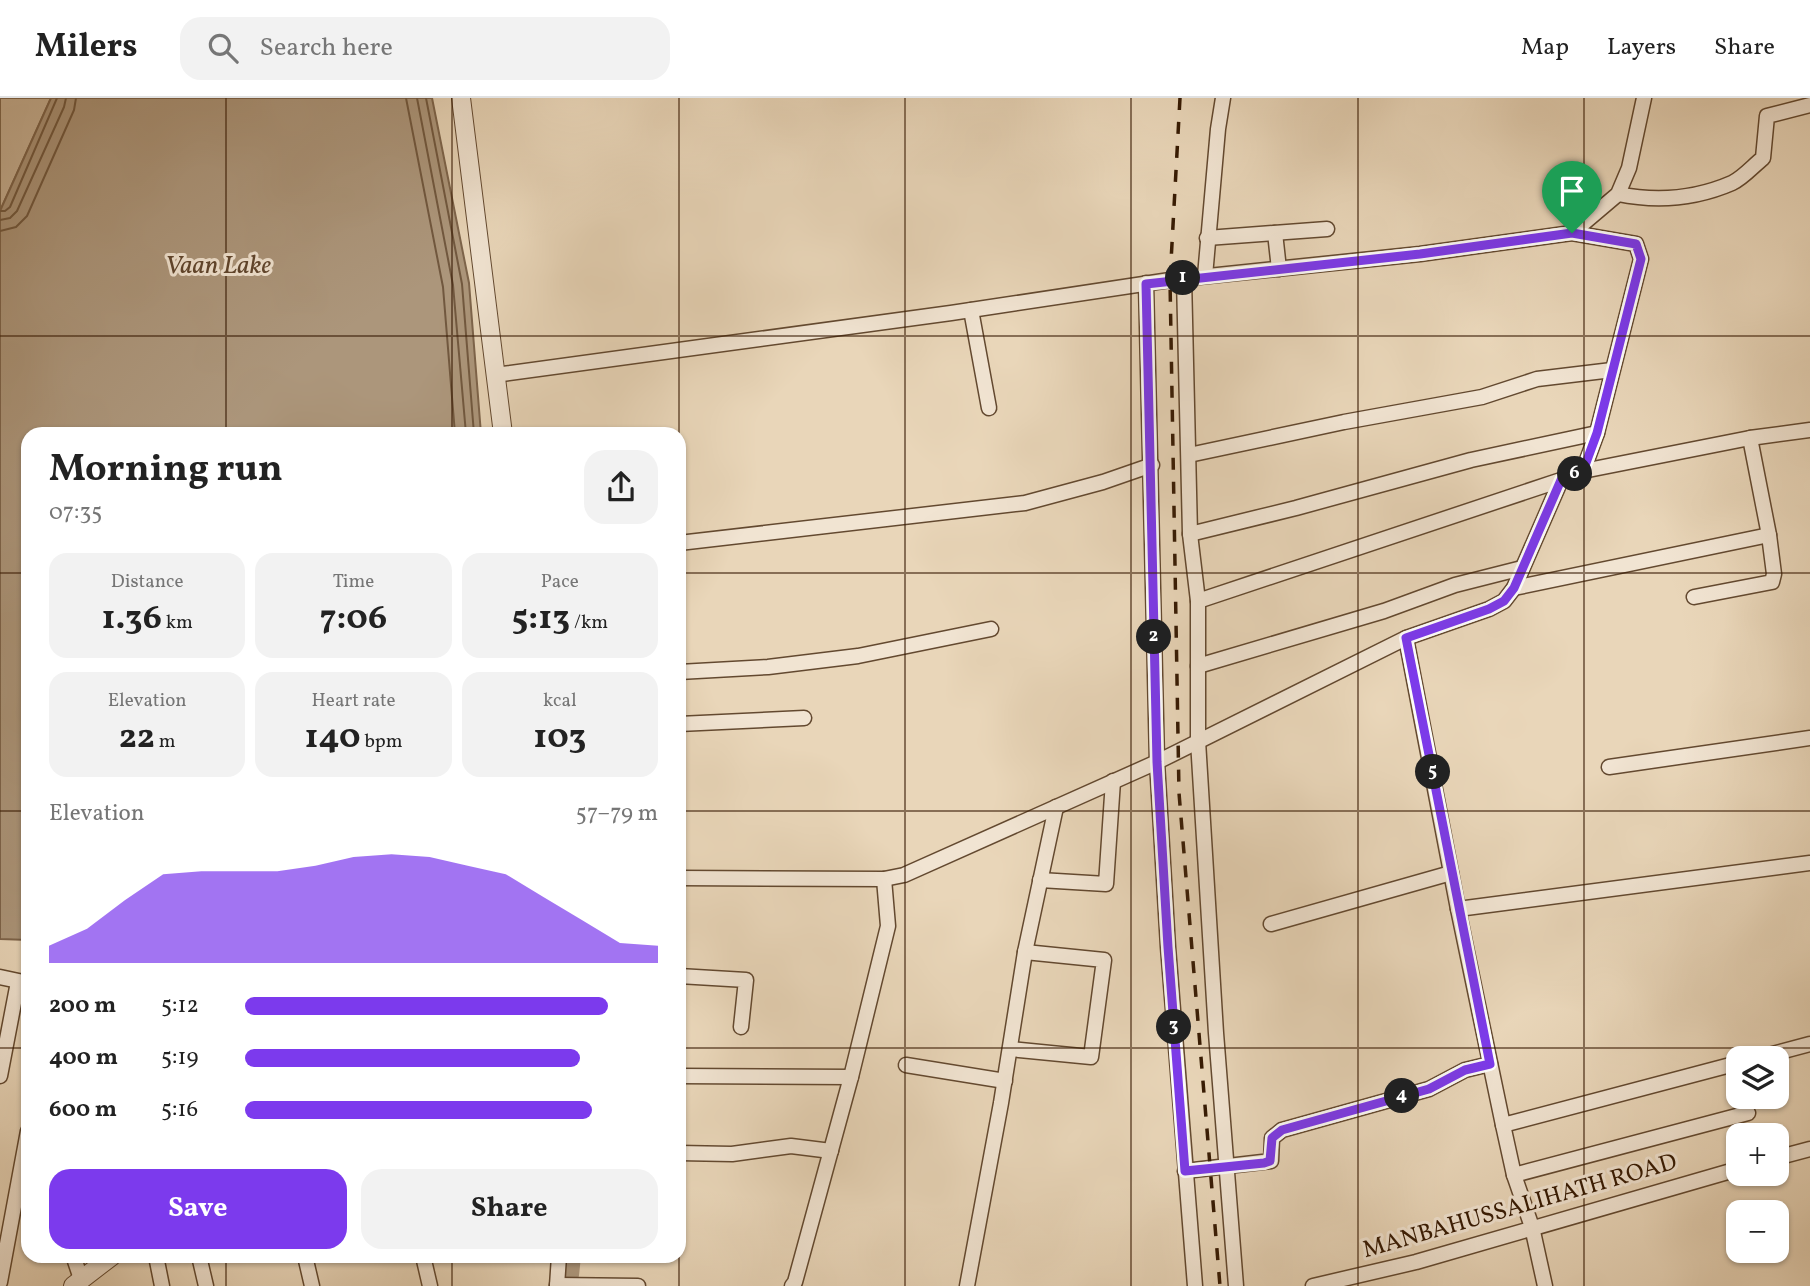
<!DOCTYPE html>
<meta charset="utf-8">
<style>
:root{--surface:#fff;--page:#f2f2f2;--text:#222;--muted:#767676;--line:#e0e0e0;--accent:#7c3aed}
body{margin:0;font-family:Vollkorn,serif;background:var(--page);color:var(--text);height:100vh;display:flex;flex-direction:column;font-size:26px;white-space:nowrap}
*{box-sizing:border-box;margin:0}
p{font-size:23px;color:var(--muted)}
.icon{flex:none;width:38px;height:38px;fill:none;stroke:currentColor;stroke-width:2;stroke-linecap:round;stroke-linejoin:round}
.map{position:relative;flex:1;overflow:hidden}
.sheet{position:absolute;left:21px;top:329px;width:665px;height:836px;display:flex;flex-direction:column;background:var(--surface);border-radius:21px;box-shadow:0 2px 5px #0004}
.sheet>*{flex:none}
.buttons{position:absolute;left:1726px;top:948px;display:grid;gap:14px}
.buttons a{display:grid;place-items:center;width:63px;height:63px;border-radius:14px;background:var(--surface);box-shadow:0 2px 5px #0004;font-size:35px}
.pin{position:absolute;display:grid;place-items:center;width:60px;height:60px;color:#fff;margin:-72px -30px;border-radius:50% 50% 50% 0;rotate:-45deg;box-shadow:0 0 7px #0007}
.pin .icon{rotate:45deg}
.km{position:absolute;width:35px;height:35px;margin:-18px;border-radius:50%;background:#222;color:#fff;font-size:19px;line-height:35px;text-align:center}
.round{display:grid;place-items:center;flex:none;width:74px;height:74px;border-radius:21px;background:var(--page)}
.summary{display:flex;align-items:center;justify-content:space-between;height:119px;padding:0 28px}
h1{font-size:38px;font-weight:700;line-height:52px}
.stats{display:grid;grid-template-columns:repeat(3,1fr);gap:10px;height:119px;padding:7px 28px}
.stats div{display:grid;align-content:center;border-radius:18px;background:var(--page);text-align:center}
.stats b{font-size:35px;font-weight:700}
.stats small{font-size:19px;font-weight:400}
.stats p{font-size:19px}
.chart{height:196px;padding:14px 28px}
.chart p{display:flex;justify-content:space-between}
.chart svg{width:100%;height:126px;margin-top:7px;fill:var(--accent);opacity:.7}
.cta{display:flex;gap:14px;margin-top:auto;padding:14px 28px}
.cta a{flex:1;height:80px;border-radius:21px;background:var(--accent);color:#fff;font-size:28px;font-weight:700;line-height:80px;text-align:center}
.cta a+a{background:var(--page);color:var(--text)}
ul{padding:0 28px;list-style:none;font-size:23px}
li{display:grid;grid-template-columns:112px 84px 1fr;align-items:center;height:52px}
li i{height:18px;border-radius:9px;background:var(--accent)}
header{display:flex;align-items:center;gap:42px;box-sizing:border-box;height:98px;padding:0 35px;background:var(--surface);border-bottom:2px solid var(--line)}
header strong{font-size:33px}
nav{display:flex;gap:38px;margin-inline-start:auto;font-size:24px}
.search{width:490px;height:63px;background:var(--page);display:flex;align-items:center;gap:18px;box-sizing:border-box;padding:0 24px;border-radius:21px;color:var(--muted);font-size:26px}
.map>svg:first-child{display:block}
.green{fill:#cbb69a;stroke:#80684e;stroke-width:2}
.water{fill:#ac967b;stroke:#7d644b;stroke-width:2}
.lines{fill:none;stroke-linecap:round;stroke-linejoin:round}
.shore{stroke:#71583f;stroke-width:2}
.canal{stroke:#ac967b;stroke-width:14}
.minor-casing{stroke:#634930;stroke-width:17}
.tertiary-casing{stroke:#634930;stroke-width:20}
.minor{stroke:#f1e4d2;stroke-width:14}
.tertiary{stroke:#f1e4d2;stroke-width:18}
.rail{stroke:#361a03;stroke-width:3.5;stroke-dasharray:12 12;stroke-linecap:butt}
.route-casing{stroke:#fff;stroke-width:14}
.route{stroke:#7c3aed;stroke-width:9}
.grid{fill:none;stroke:#361a03;stroke-width:2;stroke-opacity:0.55}
.labels{text-anchor:middle;dominant-baseline:central;stroke-width:6;stroke-linejoin:round;paint-order:stroke}
.street-label{font-size:24px;fill:#361a03;stroke:#f1e4d2}
.water-label{font-size:26px;font-style:italic;fill:#5f452d;stroke:#f1e4d2}
</style>
<header>
<strong>Milers</strong>
<div class="search"><svg class="icon" aria-label="search" viewBox="0 0 24 24"><circle cx="10" cy="10" r="6"/><path d="M15 15l6 6"/></svg>Search here</div>
<nav><a>Map</a><a>Layers</a><a>Share</a></nav>
</header>
<div class="map">
<svg width="1810" height="1188" viewBox="0 0 1810 1188">
<rect width="100%" height="100%" fill="#e9d6b9"/>
<filter id="stains"><feTurbulence type="fractalNoise" baseFrequency=".00286" numOctaves="4"/><feColorMatrix values="0 0 0 0 .2 0 0 0 0 .09 0 0 0 0 .02 0 0 0 .5 -.17"/></filter>
<radialGradient id="worn" r=".72"><stop offset=".6" stop-color="#630" stop-opacity="0"/><stop offset="1" stop-color="#630" stop-opacity=".3"/></radialGradient>
<path class="green" d="M0,0H51L0,113Z"/>
<path class="water" d="M51,0H432L469,185L481,336H28V842L0,841V113Z"/>
<g class="lines">
<g class="shore">
<path d="M406,0L443,189L455,336"/>
<path d="M417,0L453,187L466,336"/>
<path d="M426,0L462,186L474,336"/>
<path d="M0,113H5L10,109L57,0"/>
<path d="M0,122L10,120L17,113L64,9L66,0"/>
<path d="M0,133L16,129L27,118L74,12L76,0"/>
</g>
<path class="canal" d="M572,1177L574,1158"/>
<defs>
<g id="minor">
<path d="M1618,96C1657,104 1695,101 1732,85C1743,80 1753,68 1763,60L1767,18L1810,7"/>
<path d="M1275,135L1279,171"/>
<path d="M1572,135L1618,96L1629,70L1644,0"/>
<path d="M1207,140L1327,131"/>
<path d="M1205,178L1218,31L1223,0"/>
<path d="M1184,180L1190,436L1198,503V643L1216,935L1236,1188"/>
<path d="M1146,185L1157,664L1168,849L1195,1188"/>
<path d="M971,212L989,310"/>
<path d="M495,277L951,215L1170,182L1420,156L1572,135L1636,146L1641,161L1597,335L1583,373"/>
<path d="M1189,357L1344,324L1482,299L1537,281L1612,272"/>
<path d="M1190,436L1296,410L1471,362L1597,335"/>
<path d="M679,445L1025,405L1103,384L1152,367"/>
<path d="M1514,490L1769,437"/>
<path d="M1694,499L1772,484L1774,476L1769,437L1750,340"/>
<path d="M1198,503L1561,382"/>
<path d="M1406,540L1458,811L1503,1027L1514,1077L1532,1129L1545,1188"/>
<path d="M1198,568L1384,513L1455,487L1522,470"/>
<path d="M679,574L768,569L858,558L991,531"/>
<path d="M679,626L804,620"/>
<path d="M1609,669L1810,640"/>
<path d="M679,780L884,781L904,777L1157,664L1406,540L1489,511L1504,503L1514,490L1561,382L1583,373L1750,340L1810,332"/>
<path d="M1040,782L1106,786L1113,683"/>
<path d="M1458,811L1810,765"/>
<path d="M1271,826L1451,775"/>
<path d="M679,878L746,882L741,929"/>
<path d="M0,879L28,885"/>
<path d="M1010,951L1091,959L1104,862L1025,854"/>
<path d="M1754,961L1810,946"/>
<path d="M906,967L1005,983"/>
<path d="M0,978L18,884"/>
<path d="M679,978L851,979"/>
<path d="M1503,1027L1738,965"/>
<path d="M679,1055L732,1056L791,1048L831,1053"/>
<path d="M1776,1060L1810,1051"/>
<path d="M1185,1073L1271,1063L1272,1040L1282,1032L1429,991L1465,972L1490,966"/>
<path d="M1514,1077L1748,1015"/>
<path d="M76,1158L75,1163L81,1181"/>
<path d="M156,1158L162,1188"/>
<path d="M199,1158L206,1188"/>
<path d="M305,1158L312,1188"/>
<path d="M423,1158L430,1188"/>
<path d="M0,1184L28,1033"/>
<path d="M557,1187L638,1188"/>
<path d="M557,1188L559,1158"/>
<path d="M792,1188L795,1184L851,979L888,828L884,781"/>
<path d="M967,1188L1001,1005L1025,854L1056,709"/>
<path d="M1313,1188L1416,1164L1738,1071"/>
</g>
<g id="tertiary">
<path d="M461,0L503,336"/>
<path d="M73,1188L112,1158"/>
</g>
</defs>
<use href="#minor" class="minor-casing"/>
<use href="#tertiary" class="tertiary-casing"/>
<use href="#minor" class="minor"/>
<use href="#tertiary" class="tertiary"/>
<path class="rail" d="M1180,0L1170,182L1179,695L1220,1188"/>
</g>
<g class="lines">
<defs>
<path id="route" d="M1572,135L1636,146L1641,161L1597,335L1583,373L1561,382L1514,490L1504,503L1489,511L1406,540L1490,966L1465,972L1429,991L1282,1032L1272,1040L1270,1063L1264,1065L1185,1073L1168,849L1157,664L1146,186L1420,156Z"/>
</defs>
<use href="#route" class="route-casing"/>
<use href="#route" class="route"/>
</g>
<path class="grid" d="M226,0V336M452,0V336M679,0V336M905,0V1188M1131,0V1188M1358,0V1188M1584,0V1188M0,238H1810M0,475H28M679,475H1810M0,713H28M679,713H1810M0,950H28M679,950H1810M226,1158V1188M452,1158V1188M679,1158V1188"/>
<g class="labels">
<g class="street-label">
<text transform="translate(1520 1109) rotate(-16)">MANBAHUSSALIHATH ROAD</text>
</g>
<g class="water-label">
<text x="218" y="168">Vaan Lake</text>
</g>
</g>
<rect width="100%" height="100%" filter="url(#stains)"/>
<rect width="100%" height="100%" fill="url(#worn)"/>
</svg>
<div class="buttons">
<a><svg class="icon" aria-label="layers" viewBox="0 0 24 24"><path d="M12 4l9 5-9 5-9-5zM3 14l9 5 9-5"/></svg></a>
<a>+</a>
<a>−</a>
</div>
<div class="pin" style="left:1572px;top:135px;background:#1e9e55"><svg class="icon" aria-label="arrive" viewBox="0 0 24 24"><path d="M6 21V4h12l-3 4 3 4H6"/></svg></div>
<b class="km" style="left:1183px;top:180px">1</b>
<b class="km" style="left:1154px;top:539px">2</b>
<b class="km" style="left:1174px;top:929px">3</b>
<b class="km" style="left:1402px;top:998px">4</b>
<b class="km" style="left:1433px;top:674px">5</b>
<b class="km" style="left:1575px;top:376px">6</b>
<section class="sheet">
<div class="summary"><div><h1>Morning run</h1><p>07:35</p></div><a class="round"><svg class="icon" aria-label="share" viewBox="0 0 24 24"><path d="M12 15V3M7 8l5-5 5 5M5 13v7h14v-7"/></svg></a></div>
<div class="stats">
<div><p>Distance</p><b>1.36<small> km</small></b></div>
<div><p>Time</p><b>7:06</b></div>
<div><p>Pace</p><b>5:13<small> /km</small></b></div>
</div>
<div class="stats">
<div><p>Elevation</p><b>22<small> m</small></b></div>
<div><p>Heart rate</p><b>140<small> bpm</small></b></div>
<div><p>kcal</p><b>103</b></div>
</div>
<div class="chart"><p><span>Elevation</span>57–79 m</p>
<svg viewBox="0 0 160 44" preserveAspectRatio="none"><path d="M0 44V38L10 32L20 22L30 13L40 12L50 12L60 12L70 10L80 7L90 6L100 7L110 10L120 13L130 21L140 29L150 37L160 38V44z"/></svg>
</div>
<ul>
<li><b>200 m</b>5:12<i style="width:88%"></i></li>
<li><b>400 m</b>5:19<i style="width:81%"></i></li>
<li><b>600 m</b>5:16<i style="width:84%"></i></li>
</ul>
<div class="cta"><a>Save</a><a>Share</a></div>
</section>
</div>
